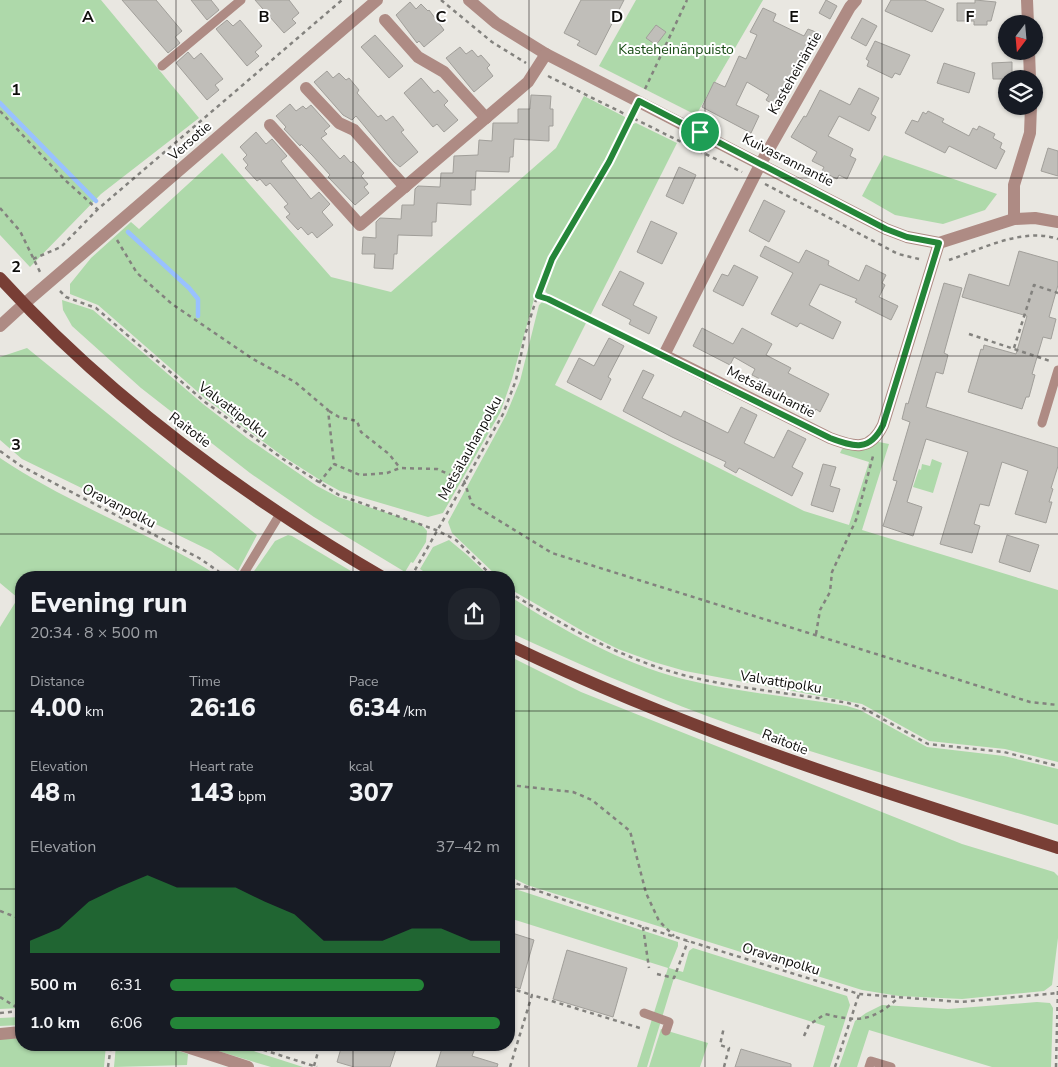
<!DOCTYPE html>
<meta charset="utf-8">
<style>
:root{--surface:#171b24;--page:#20242c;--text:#f1f3f6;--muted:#9ea1a6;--accent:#248538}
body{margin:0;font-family:"Nunito Sans",sans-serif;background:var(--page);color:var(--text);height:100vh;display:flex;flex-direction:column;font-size:19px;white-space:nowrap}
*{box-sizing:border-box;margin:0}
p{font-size:16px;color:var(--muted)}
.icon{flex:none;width:28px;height:28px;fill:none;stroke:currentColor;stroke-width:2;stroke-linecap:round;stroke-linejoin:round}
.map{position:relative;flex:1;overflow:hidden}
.panel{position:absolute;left:15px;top:571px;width:500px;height:480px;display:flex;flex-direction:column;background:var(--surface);border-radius:20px;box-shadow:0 1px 4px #0004}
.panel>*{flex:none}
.needle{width:32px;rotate:196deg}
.buttons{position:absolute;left:998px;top:15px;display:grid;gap:10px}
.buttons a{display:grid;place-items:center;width:45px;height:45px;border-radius:50%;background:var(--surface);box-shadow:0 1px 4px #0004;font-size:25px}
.pin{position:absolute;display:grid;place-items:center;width:42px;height:42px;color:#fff;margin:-21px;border:2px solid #fff;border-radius:50%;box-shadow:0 1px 5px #0007}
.round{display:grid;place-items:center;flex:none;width:52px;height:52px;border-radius:20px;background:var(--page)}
.headline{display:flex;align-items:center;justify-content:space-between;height:85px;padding:0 15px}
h1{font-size:28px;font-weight:800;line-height:38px}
.metrics{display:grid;grid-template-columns:repeat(3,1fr);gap:8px;height:85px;padding:5px 15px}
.metrics div{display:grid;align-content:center}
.metrics b{font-size:25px;font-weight:800}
.metrics small{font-size:14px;font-weight:400}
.metrics p{font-size:14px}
.chart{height:140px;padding:10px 15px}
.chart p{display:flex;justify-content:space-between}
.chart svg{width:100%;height:90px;margin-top:5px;fill:var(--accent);opacity:.7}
ul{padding:0 15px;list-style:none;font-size:16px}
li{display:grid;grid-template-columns:80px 60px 1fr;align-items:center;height:38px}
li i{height:12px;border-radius:6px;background:var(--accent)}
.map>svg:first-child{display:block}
.green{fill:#aed9aa}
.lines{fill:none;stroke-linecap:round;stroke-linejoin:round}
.stream{stroke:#99c1ff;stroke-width:4.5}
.building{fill:#c0beb9;stroke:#a19f9a}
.path{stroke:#83827e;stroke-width:2.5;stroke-dasharray:4 4;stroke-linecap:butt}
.service{stroke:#ae8b84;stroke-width:9}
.minor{stroke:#ae8b84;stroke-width:12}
.tertiary{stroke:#ae8b84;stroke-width:12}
.primary{stroke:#783e35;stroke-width:12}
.route-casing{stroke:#fff;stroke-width:10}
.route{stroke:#248538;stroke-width:6}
.grid{fill:none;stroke:#0e0d0b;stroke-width:1;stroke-opacity:0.55}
.labels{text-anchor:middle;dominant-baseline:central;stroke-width:4;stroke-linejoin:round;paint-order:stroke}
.park-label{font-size:14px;fill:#164b13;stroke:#fff}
.street-label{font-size:14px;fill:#0e0d0b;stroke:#fff}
.grid-label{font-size:16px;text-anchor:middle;font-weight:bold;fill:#0e0d0b;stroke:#fff;stroke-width:4;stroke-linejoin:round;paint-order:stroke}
</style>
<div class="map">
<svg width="1058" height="1067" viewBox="0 0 1058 1067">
<rect width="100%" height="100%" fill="#e9e7e1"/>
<g class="green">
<path d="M0,0H101L199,118L101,194L30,267L0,235Z"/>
<path d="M636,0H763L696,115L599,66Z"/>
<path d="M584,96L625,117L626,122L542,270L512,379L500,413L443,513L428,517L340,491L320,480L284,457L206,399L98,305L70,294V284L91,258L131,222L139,229L222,153L331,277L391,292L556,148Z"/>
<path d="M636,123L677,143L590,316L549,296L543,288L554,260L633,124Z"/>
<path d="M884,155L997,194L985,210L943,224L895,215L862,196Z"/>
<path d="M62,300L93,310L203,404L247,438L317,486L338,497L421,524L427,531L426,542L413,563L411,562L405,572L314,517L250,473L141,388L72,326L63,310Z"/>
<path d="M542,302H547L587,321L555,385L804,511L849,525L869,462L840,453L842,449L879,442L889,444L862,530L1058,590V762L1005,749L929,741L862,704L685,671L654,662L618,649L586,633L510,589L509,578L498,577L452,533L448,522L506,415L520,381L539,305Z"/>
<path d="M27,348L257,535L238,571L211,551L22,459L0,440V357Z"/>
<path d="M0,458C69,505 150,532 220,577L21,578V1008L0,1009V627L18,598L0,583Z"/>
<path d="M932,459L942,463L933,493L913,487L919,469L921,470L922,464L930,466Z"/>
<path d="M288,535L292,536L361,577H250L275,541Z"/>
<path d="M449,540L466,554L490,577H421L423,571L420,569L433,547Z"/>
<path d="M509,596C563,630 620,663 683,679C736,692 793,697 847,706L860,710L927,747L1004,756L1058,769V825C941,790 822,758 707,716C640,691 574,662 509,632Z"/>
<path d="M509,656L581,692L962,844L1054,872L1058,876V938L1052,985L1044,991L962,999L899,996L862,990L527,885L509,876Z"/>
<path d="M509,887L678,942V946L669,968L683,972L689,951L693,948L847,996L850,1005L830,1067H813L825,1026L674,978L647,1067H637L668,968L509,918Z"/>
<path d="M1037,1002L1050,1003L1053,1008L1051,1067H992L869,1030L857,1067H839L855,1021L866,1013L882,1005L948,1009Z"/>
<path d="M21,1017V1025L0,1026V1018Z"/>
<path d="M661,1029L708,1043L700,1067H649Z"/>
<path d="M21,1038V1045H106L104,1067H0V1039Z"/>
<path d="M116,1045H160L188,1054L187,1065L114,1067Z"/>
<path d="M198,1045H235L303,1067H271Z"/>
</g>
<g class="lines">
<g class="stream">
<path d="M0,103L96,201"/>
<path d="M128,232L189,288L198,299V316"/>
</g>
</g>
<g class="building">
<path d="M122,0H156L182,31L175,37L180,43L168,53Z"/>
<path d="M191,0H211L219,10L207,20Z"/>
<path d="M255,0H289L299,13L292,19L296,23L284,33Z"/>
<path d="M581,0H624L596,55L577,45L580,41L564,33Z"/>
<path d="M826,0L837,6L830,19L819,13Z"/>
<path d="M891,0H924L944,9L932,32L885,11Z"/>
<path d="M975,0L996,2L991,21H987V25H974V21H957V3H975Z"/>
<path d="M410,2L416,9L421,4L428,11L429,10L444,30L424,47L419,41L417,43L396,15Z"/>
<path d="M763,8L776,14L773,21L804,36L808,29L821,34L777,107L766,100L769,95L747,82L736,105L759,116L751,133L702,107L714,82L725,87L739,56L746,59L757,35L750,32Z"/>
<path d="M862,18L877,26L866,46L851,38Z"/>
<path d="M227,20L233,26L240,20L262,46L255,52L259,56L247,66L216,29Z"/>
<path d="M656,25L666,32L656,45L646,38Z"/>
<path d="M375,35L403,66L389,78L361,47Z"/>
<path d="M875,41L910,55L900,75L895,73L892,78L867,66L869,61L866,59Z"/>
<path d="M460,47L466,54L472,50L478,57L481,55L490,65L487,68L493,76L474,92L446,58Z"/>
<path d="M188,52L194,59L201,53L223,79L215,85L219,90L207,100L176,63Z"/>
<path d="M1012,62V79H993L992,63Z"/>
<path d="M944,63L975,73L969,93L937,83Z"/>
<path d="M327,71L333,78L339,73L346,80L349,78L359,90L357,93L378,117L381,115L386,121L393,116L404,130L401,132L418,152L400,167L394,162L356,116L352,120L343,115L314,82Z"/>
<path d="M421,78L434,93L438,90L448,101L444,105L458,120L444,132L437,124L433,127L404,93Z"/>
<path d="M859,88L879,98L871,114L876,117L869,131L839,116L828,136L853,149L850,156L856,159L847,179L839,175L837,179L822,171L824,167L812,161L817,152L791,137L804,116L806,117L820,90L850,105Z"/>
<path d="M531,95L551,96L550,109H553V126H549V141L514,139L513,157H510L509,172L476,171L475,190H471V205L437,203L436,222H432V236L398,235L397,254H394L393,269L374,268L375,254H362L363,237L376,238V222L380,218L401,219L402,205H414L415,189L418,186L440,187L441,173H453L454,156L478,155L479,140L492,141L493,123H518V109H530Z"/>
<path d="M290,104L296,111L303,106L306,109L311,105L330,126L324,131L327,134L321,138L340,159L344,155L351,163L353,161L364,173L361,176L368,184L364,187L369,193L355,205L328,177L330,175L312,155L301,144L300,146L284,129L286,127L276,116Z"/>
<path d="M928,111L944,119L942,122L969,136L973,128L977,130L979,126L995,134L993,138L1002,143L1000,148L1005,151L996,169L949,146L945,153L905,133L912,120L918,122L923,112L926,114Z"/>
<path d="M256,132L266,144L272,139L287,156L281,161L311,199L319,192L330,204L322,212L333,225L317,238L312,232L308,235L301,227L298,230L286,217L290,214L284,207L288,204L270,183L266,186L260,179L257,181L245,168L248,165L243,159L247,155L240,147Z"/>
<path d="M1048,148L1058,151V176L1041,171Z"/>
<path d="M679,167L696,175L683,204L666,196Z"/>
<path d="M764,200L785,211L769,242L749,231Z"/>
<path d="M651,221L677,233L662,264L637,252Z"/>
<path d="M765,246L799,263L806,250L829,261L828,265L859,281L866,265L886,275L882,283L885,285L879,297L898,306L891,320L855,302L857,299L820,284L809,305L841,322L833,339L800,323L797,327L771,314L793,273L760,256Z"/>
<path d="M1019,251L1058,262V285L1049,317L1056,319L1051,339L1043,337L1032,374L1035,375L1029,397H1026L1022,409L968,392L981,349L983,350L984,345L1016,354L1027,316L962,297L969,274L1009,286Z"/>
<path d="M734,265L758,277L743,306L713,291L722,274L728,276Z"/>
<path d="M620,271L644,283L633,305L657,317L649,334L629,324L631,320L602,305Z"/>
<path d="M944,283L962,288L944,353L948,355L943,374L936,372L926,407L1058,448V466L1051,488L1053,489L1049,502H1052L1046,523L1015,514L1028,471L1002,462L989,506L980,504L974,524L980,526L972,553L940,544L968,452L926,439L907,502L922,507L913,536L883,526L897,481L893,480L910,422L902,419L906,403L908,404Z"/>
<path d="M702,328L733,344L742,328L772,344L766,355L791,368L788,373L829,394L820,412L816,409L813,414L758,382L760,379L752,375L755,369L734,357L730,365L693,346Z"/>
<path d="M609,338L624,346L608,377L611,379L601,400L567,382L579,358L594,366Z"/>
<path d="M643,370L654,375L642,398L681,417L684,411L728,433L741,407L757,415L744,443L774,458L788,430L806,439L792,467L803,473L792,496L739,468L736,473L724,466L726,462L672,437L623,411Z"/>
<path d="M823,464L836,467L830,486L840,489L833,512L811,505Z"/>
<path d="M1007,535L1039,545L1030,572L999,562Z"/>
<path d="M509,932L534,940L520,989L509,985Z"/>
<path d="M567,950L627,968L613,1017L553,999Z"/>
<path d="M342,1045H393L392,1048L396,1049L390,1067H354L337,1062Z"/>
<path d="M443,1045H454L474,1051L472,1056L498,1064L497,1067H436Z"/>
<path d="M741,1049L791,1064V1067H735Z"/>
</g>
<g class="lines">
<g class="path">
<path d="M441,0L492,42L526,63"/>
<path d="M548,76L742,172"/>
<path d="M645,89L687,0"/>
<path d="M0,111L65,180L97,209"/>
<path d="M765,184L898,254L919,259"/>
<path d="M0,208L20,231L40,272"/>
<path d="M117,240L137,273L172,304L253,359L295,382L328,410L334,464L360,475L387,473L400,468L437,469L464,481L472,504L552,553L1030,702L1058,705"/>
<path d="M33,259L61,247L98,209L342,0"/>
<path d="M949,260C982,249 1023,227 1058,239"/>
<path d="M60,291L66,297L96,308L205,402L283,459L339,495L436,530L456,540L494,578"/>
<path d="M537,296L548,299L652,349"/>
<path d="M969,334L1050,361"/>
<path d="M1014,348L1034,285L1058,293"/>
<path d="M329,411L339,417L357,421L361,432L389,454L400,468"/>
<path d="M0,451L21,466L199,558L228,578"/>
<path d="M319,483L334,464"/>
<path d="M411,577L503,414L516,380L525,335L545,271L632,117"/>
<path d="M509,592C564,626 620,658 683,675C737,689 793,693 848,703L861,707L928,744L1004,752L1058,766"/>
<path d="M816,634L820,610L830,592L832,572L856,520L873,456"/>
<path d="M509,785L573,792L592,800L630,831L646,893L659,921L674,936"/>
<path d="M509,881L643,927L859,994L961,1002L1058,993"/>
<path d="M0,911L21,919"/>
<path d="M643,927L649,968"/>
<path d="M657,974L674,978L688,941"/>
<path d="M509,988L532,995"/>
<path d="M0,997L21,1010"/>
<path d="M0,1013L21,1011"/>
<path d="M804,1036L809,1025L825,1014C858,1022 872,1022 898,998"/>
<path d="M248,1045L317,1067"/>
<path d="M314,1066L320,1045"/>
<path d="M108,1067L111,1045"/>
<path d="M510,1067L532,995L640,1028"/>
<path d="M724,1067L729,1048L720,1045L724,1027"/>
<path d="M835,1067L859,994"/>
<path d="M1056,1067L1058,986"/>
</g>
<g class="service">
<path d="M162,66L241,0"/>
<path d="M1042,423L1058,370"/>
<path d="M241,578L280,514"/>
<path d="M644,1013L669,1022L666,1031"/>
<path d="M869,1067L871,1061L891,1067"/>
</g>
<g class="minor">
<path d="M469,0L496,23L546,54L886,229L907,237L939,243L1014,219L1035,218L1058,222"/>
<path d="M856,0L850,7L761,163L664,355L830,438C854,447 870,452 883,425L939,243"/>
<path d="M1027,0L1028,24"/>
<path d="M385,20L418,57L444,72L486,118"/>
<path d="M1029,51L1030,79"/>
<path d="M306,88L339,123L354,130L405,187"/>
<path d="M270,125L360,225L528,82L546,54"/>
<path d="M1014,219V185L1030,133L1031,106"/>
<path d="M24,304L377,0"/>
</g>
<g class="tertiary">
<path d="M0,326L24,304"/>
<path d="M0,1034L21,1032"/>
<path d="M181,1045L248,1067"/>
</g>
<g class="primary">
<path d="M0,278C110,399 243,496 384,578"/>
<path d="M509,645C685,730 872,789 1058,848"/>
</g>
</g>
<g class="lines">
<defs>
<path id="route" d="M639,101L886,229L907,237L939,243L883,425C870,452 854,447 830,438L548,299L538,296L552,259L609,162Z"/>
</defs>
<use href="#route" class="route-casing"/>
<use href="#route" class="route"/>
</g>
<path class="grid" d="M176,0V578M353,0V578M529,0V1067M705,0V1067M882,0V1067M0,178H1058M0,356H1058M0,534H1058M0,711H21M509,711H1058M0,889H21M509,889H1058M176,1045V1067M353,1045V1067"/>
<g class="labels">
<g class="park-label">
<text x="676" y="49">Kasteheinänpuisto</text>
</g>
<g class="street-label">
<text transform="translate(795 73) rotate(-60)">Kasteheinäntie</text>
<text transform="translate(190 141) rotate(-41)">Versotie</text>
<text transform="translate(788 160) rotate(27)">Kuivasrannantie</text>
<text transform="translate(771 392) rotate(27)">Metsälauhantie</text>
<text transform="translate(233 410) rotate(37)">Valvattipolku</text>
<text transform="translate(190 430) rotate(37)">Raitotie</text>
<text transform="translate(470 448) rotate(-61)">Metsälauhanpolku</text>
<text transform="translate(119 506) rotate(27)">Oravanpolku</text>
<text transform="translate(781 682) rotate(9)">Valvattipolku</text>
<text transform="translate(785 742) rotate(21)">Raitotie</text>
<text transform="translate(781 959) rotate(17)">Oravanpolku</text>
</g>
</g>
<g class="grid-label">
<text x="88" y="22">A</text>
<text x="264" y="22">B</text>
<text x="441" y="22">C</text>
<text x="617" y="22">D</text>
<text x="794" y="22">E</text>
<text x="970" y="22">F</text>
<text x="16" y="95">1</text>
<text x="16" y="272">2</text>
<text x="16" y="450">3</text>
</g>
</svg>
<div class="buttons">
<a><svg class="needle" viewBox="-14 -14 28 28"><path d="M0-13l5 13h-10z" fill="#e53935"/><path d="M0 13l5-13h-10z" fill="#9ea1a6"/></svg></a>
<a><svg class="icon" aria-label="layers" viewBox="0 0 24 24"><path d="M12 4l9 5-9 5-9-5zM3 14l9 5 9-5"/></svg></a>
</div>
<div class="pin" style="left:700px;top:132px;background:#1e9e55"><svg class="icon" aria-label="arrive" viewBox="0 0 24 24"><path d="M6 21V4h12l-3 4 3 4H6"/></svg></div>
<section class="panel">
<div class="headline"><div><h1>Evening run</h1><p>20:34 · 8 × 500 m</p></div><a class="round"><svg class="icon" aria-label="share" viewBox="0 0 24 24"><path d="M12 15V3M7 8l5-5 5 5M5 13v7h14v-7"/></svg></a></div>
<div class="metrics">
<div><p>Distance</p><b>4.00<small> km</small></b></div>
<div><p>Time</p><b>26:16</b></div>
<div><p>Pace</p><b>6:34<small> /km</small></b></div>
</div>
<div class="metrics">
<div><p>Elevation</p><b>48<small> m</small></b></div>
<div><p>Heart rate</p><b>143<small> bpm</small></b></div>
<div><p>kcal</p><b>307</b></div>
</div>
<div class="chart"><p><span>Elevation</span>37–42 m</p>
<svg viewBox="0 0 160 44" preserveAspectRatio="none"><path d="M0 44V38L10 32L20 19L30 12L40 6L50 12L60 12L70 12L80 19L90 25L100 38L110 38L120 38L130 32L140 32L150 38L160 38V44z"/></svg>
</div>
<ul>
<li><b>500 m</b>6:31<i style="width:77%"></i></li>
<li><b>1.0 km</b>6:06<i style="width:100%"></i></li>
</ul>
</section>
</div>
